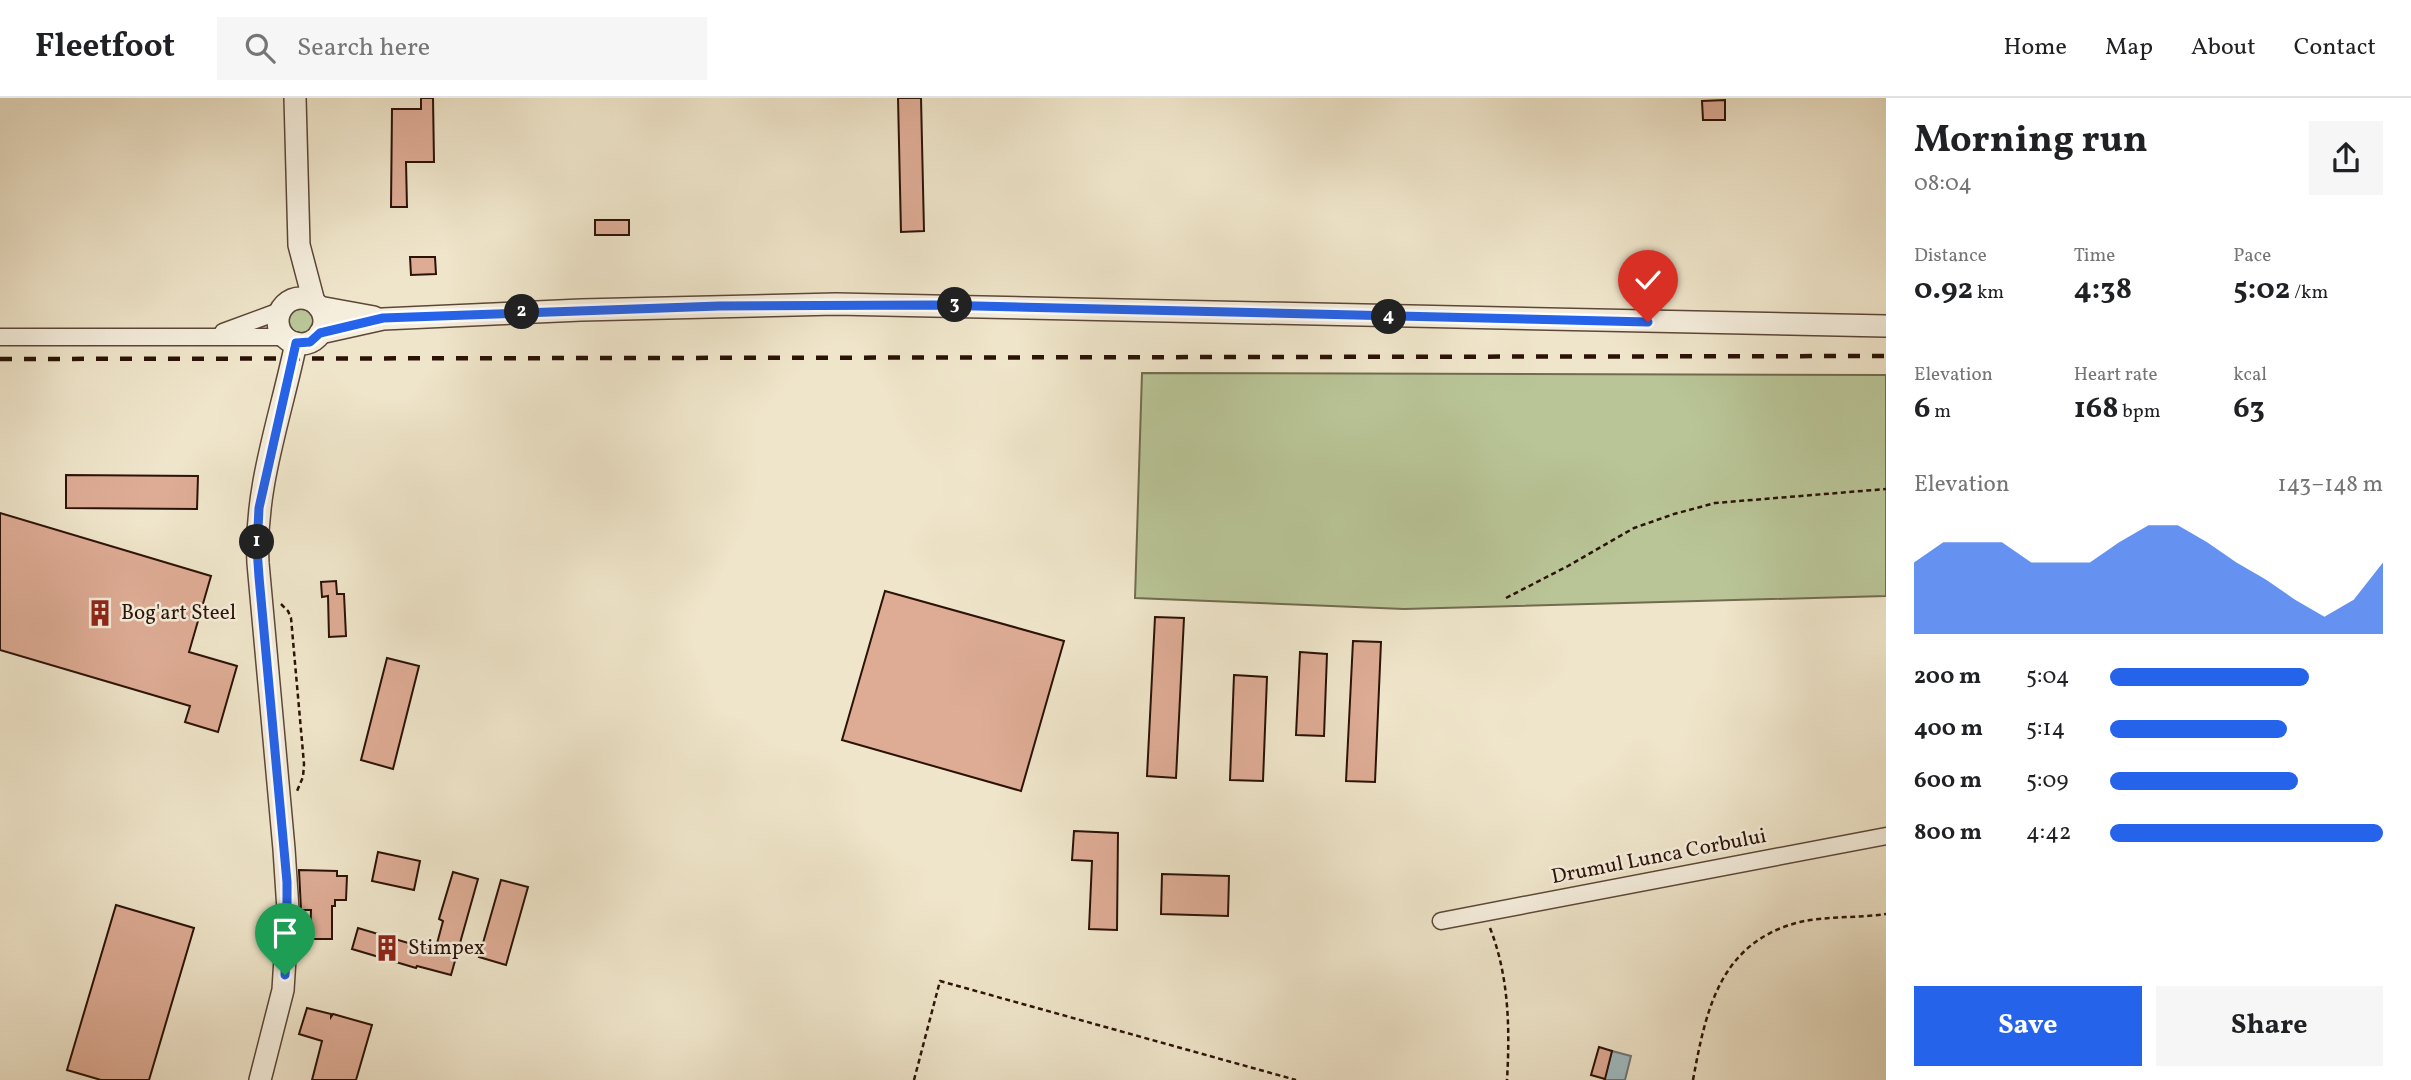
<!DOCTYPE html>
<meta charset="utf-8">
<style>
:root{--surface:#fff;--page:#f6f6f6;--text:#202124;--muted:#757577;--line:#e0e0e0;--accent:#2563eb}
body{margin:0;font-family:Vollkorn,serif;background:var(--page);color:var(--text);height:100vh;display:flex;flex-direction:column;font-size:26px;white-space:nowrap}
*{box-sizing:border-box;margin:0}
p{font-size:23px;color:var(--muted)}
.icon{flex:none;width:38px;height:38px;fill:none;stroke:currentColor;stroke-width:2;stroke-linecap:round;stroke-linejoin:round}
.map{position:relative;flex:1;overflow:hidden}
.details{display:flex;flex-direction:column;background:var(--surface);width:525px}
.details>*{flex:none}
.pin{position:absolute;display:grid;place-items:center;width:60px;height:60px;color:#fff;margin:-72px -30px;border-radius:50% 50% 50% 0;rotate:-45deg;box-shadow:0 0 7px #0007}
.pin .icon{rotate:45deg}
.km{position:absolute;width:35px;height:35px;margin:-18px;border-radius:50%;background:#222;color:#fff;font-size:19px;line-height:35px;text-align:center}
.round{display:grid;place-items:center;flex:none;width:74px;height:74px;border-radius:0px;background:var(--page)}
.overview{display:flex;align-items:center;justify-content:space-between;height:119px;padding:0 28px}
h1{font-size:38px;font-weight:700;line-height:52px}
.metrics{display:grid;grid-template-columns:repeat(3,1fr);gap:10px;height:119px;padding:7px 28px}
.metrics div{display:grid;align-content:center}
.metrics b{font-size:30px;font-weight:700}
.metrics small{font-size:19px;font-weight:400}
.metrics p{font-size:19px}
.chart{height:196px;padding:14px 28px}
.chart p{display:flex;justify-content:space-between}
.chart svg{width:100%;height:126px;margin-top:7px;fill:var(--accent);opacity:.7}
.cta{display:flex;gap:14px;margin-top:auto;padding:14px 28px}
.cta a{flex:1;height:80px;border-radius:0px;background:var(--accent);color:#fff;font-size:28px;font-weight:700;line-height:80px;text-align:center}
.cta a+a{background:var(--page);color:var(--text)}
ul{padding:0 28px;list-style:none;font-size:23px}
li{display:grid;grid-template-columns:112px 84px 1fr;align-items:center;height:52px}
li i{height:18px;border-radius:9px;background:var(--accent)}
header{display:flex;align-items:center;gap:42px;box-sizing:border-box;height:98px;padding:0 35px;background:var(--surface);border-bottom:2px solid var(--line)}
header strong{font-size:33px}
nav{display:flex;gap:38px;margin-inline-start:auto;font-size:24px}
.search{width:490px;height:63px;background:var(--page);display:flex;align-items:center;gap:18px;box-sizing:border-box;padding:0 24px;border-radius:0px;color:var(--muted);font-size:26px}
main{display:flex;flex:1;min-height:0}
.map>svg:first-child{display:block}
.green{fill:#b9c597;stroke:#726c4f;stroke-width:2}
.water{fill:#a0bcc2;stroke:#717877;stroke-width:2}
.building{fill:#deac95;stroke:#2b1207;stroke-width:2}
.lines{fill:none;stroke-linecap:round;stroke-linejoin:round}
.minor-casing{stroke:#5c4738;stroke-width:19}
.tertiary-casing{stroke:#5c4738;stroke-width:24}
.path{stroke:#2b1207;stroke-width:2.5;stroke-dasharray:5 3.5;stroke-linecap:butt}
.minor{stroke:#f5eedd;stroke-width:16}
.tertiary{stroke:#f5eedd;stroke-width:21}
.rail{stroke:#2b1207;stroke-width:4.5;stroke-dasharray:12 12;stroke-linecap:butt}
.route-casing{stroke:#fff;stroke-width:14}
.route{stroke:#2563eb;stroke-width:9}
.labels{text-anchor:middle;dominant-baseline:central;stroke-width:5;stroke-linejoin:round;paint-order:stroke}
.poi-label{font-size:21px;fill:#2b1207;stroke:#f5eedd;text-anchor:start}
.street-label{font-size:21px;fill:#2b1207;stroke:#f5eedd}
</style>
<header>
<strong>Fleetfoot</strong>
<div class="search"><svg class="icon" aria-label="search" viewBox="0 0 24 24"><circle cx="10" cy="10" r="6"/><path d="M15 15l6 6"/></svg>Search here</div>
<nav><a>Home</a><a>Map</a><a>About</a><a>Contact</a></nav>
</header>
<main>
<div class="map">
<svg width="1886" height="982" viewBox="0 0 1886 982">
<rect width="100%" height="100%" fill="#efe5ca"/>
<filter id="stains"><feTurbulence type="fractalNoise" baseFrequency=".00286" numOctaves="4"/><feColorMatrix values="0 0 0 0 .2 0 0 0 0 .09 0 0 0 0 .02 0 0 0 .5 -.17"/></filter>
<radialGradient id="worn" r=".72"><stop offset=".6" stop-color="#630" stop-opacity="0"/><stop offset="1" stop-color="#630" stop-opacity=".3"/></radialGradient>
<g class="green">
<circle cx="301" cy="223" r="12"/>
<path d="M1142,275L1886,277V498L1404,511L1135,500Z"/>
</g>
<path class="water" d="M1612,953L1631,958L1625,982H1604Z"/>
<g class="building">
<path d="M421,0H433L434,64H406L407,109H391L392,11H421Z"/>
<path d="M898,0H921L924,133L901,134Z"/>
<path d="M1725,2V22H1703L1702,3Z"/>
<rect x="595" y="122" width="34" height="15"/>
<path d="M410,159H435L436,176L411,177Z"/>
<path d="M66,377L198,378L197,411L66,410Z"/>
<path d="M0,415L211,478L189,554L237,568L218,634L185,624L190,608L0,552Z"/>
<path d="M336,483L337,496H344L346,538L329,539L328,498L322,499L321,484Z"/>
<path d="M885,493L1064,543L1021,693L842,642Z"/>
<path d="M1155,519L1184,520L1176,680L1147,678Z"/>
<path d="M1353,543L1381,544L1375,684L1346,683Z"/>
<path d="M1300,554L1327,556L1324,638L1296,637Z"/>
<path d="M387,560L419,568L393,671L361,662Z"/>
<path d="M1234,577L1267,579L1263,683L1230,682Z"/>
<path d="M1074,733L1118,735L1117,832L1089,831L1092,763L1072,762Z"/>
<path d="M378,754L420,763L414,792L372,783Z"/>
<path d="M299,772L337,773V778H347L346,802H335V808H332V841H310L311,812H301Z"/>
<path d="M453,774L478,781L451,877L417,868L416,870L352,851L358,830L435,853L443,823L439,821Z"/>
<path d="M1162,776L1229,778L1228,818L1161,816Z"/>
<path d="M501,782L528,789L506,867L479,859Z"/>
<path d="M116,807L194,830L149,982H101L67,972Z"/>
<path d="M307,910L331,916V919L333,916L372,927L356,982H312L322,943L299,936Z"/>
<path d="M1599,949L1612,953L1605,981L1591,977Z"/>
</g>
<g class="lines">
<defs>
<g id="minor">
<path d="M223,234L280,213"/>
<path d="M0,239H284"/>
<path d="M1441,823L1886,738"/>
</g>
<g id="tertiary">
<path d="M295,0L299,147L314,204"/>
<circle cx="301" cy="223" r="23"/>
<path d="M319,209L374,219"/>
<path d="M320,235L383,221L581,212L836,206L1886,228"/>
<path d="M260,982L283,892L288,812L284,751L258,465C254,390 281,318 296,245"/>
</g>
</defs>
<use href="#minor" class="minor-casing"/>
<use href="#tertiary" class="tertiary-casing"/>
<g class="path">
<path d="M1506,500L1568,468L1634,430L1674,416L1715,405L1886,391"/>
<path d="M281,506L288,513L291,520L304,666L303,679L297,693"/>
<path d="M1490,830C1509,878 1510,931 1507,982"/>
<path d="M914,982L940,883L1296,982"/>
<path d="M1693,982C1706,911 1720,844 1800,824C1826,818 1859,820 1886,816"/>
</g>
<use href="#minor" class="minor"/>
<use href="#tertiary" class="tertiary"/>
<path class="rail" d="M0,261L1886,258"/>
</g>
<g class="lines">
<defs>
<path id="route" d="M285,877L287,842V784L259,479L257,450L259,410L296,245L310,244L320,235L383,220L719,208L934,207L1648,224"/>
</defs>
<use href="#route" class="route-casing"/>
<use href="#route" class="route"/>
</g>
<defs>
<symbol id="building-bare" viewBox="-9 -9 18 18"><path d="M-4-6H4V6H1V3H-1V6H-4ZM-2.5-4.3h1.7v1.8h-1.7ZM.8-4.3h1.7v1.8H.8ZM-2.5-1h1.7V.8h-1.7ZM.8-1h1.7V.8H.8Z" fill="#8f2418" stroke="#f5eedd" stroke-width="2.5" paint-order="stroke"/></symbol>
</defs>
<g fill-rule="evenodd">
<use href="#building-bare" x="81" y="496" width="38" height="38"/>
<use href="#building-bare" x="368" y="831" width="38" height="38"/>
</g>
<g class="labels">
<g class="poi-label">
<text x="121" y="515">Bog'art Steel</text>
<text x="408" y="850">Stimpex</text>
</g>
<g class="street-label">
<text transform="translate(1659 759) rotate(-11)">Drumul Lunca Corbului</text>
</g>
</g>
<rect width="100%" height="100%" filter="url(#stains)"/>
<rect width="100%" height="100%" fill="url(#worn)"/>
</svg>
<div class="pin" style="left:285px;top:877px;background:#1e9e55"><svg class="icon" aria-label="arrive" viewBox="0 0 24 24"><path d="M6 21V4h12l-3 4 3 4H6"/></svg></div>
<div class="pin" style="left:1648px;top:224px;background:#d93025"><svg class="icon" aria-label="check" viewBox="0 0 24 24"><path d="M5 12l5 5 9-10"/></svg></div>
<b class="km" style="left:257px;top:444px">1</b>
<b class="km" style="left:522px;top:214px">2</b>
<b class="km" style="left:955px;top:207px">3</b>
<b class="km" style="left:1389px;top:219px">4</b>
</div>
<section class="details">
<div class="overview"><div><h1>Morning run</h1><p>08:04</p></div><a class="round"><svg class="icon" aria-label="share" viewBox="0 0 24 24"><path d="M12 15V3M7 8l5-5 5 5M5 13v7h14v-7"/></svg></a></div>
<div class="metrics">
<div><p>Distance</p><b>0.92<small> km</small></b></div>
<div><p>Time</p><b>4:38</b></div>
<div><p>Pace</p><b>5:02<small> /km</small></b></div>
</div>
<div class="metrics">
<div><p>Elevation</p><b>6<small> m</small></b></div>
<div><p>Heart rate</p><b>168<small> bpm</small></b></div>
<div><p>kcal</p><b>63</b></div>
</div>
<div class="chart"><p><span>Elevation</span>143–148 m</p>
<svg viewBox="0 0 160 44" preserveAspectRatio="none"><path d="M0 44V19L10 12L20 12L30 12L40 19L50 19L60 19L70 12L80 6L90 6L100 12L110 19L120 25L130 32L140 38L150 32L160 19V44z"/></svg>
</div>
<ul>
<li><b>200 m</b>5:04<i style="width:73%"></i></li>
<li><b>400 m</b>5:14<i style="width:65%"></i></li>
<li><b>600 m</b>5:09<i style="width:69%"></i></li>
<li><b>800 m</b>4:42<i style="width:100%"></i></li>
</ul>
<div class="cta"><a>Save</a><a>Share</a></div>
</section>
</main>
